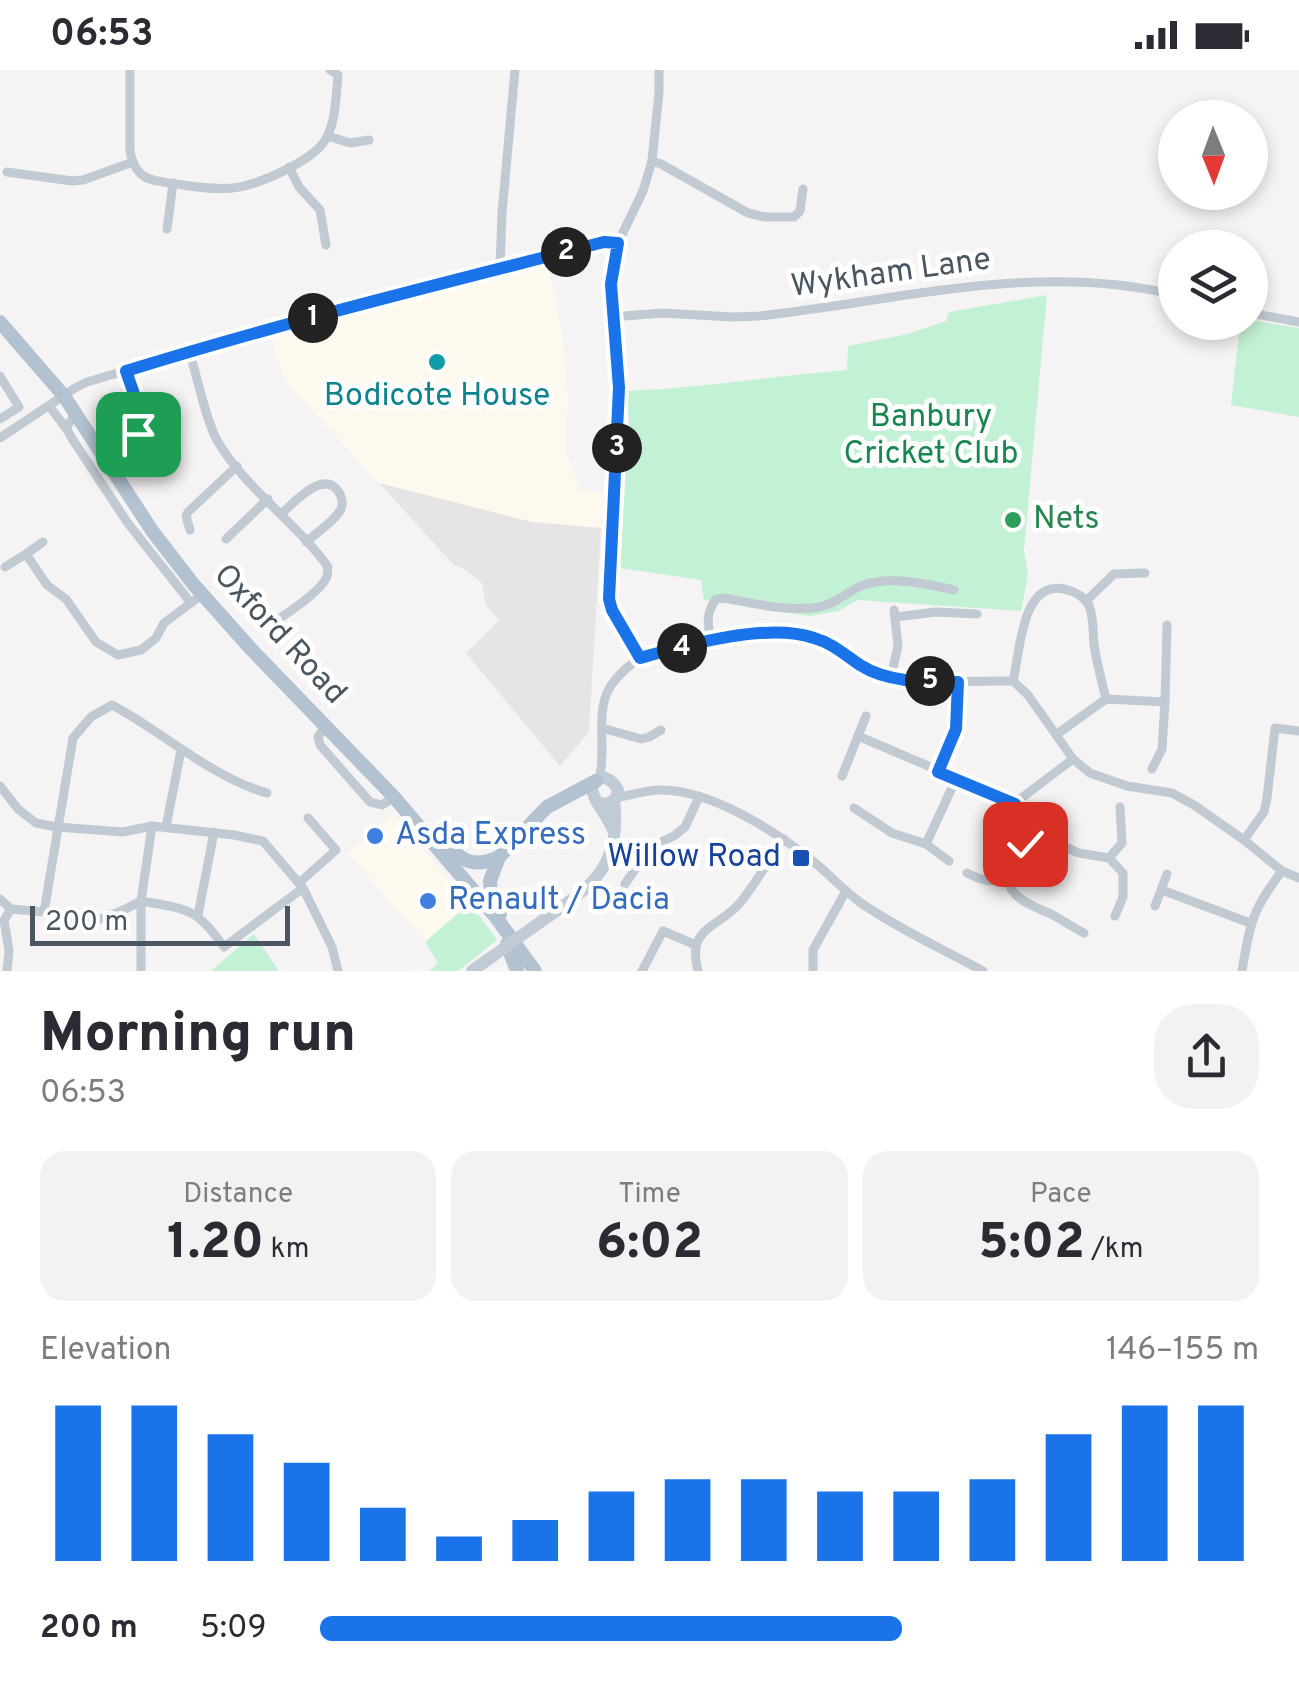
<!DOCTYPE html>
<meta charset="utf-8">
<style>
:root{--surface:#fff;--page:#f2f2f3;--text:#2b2b33;--muted:#7c7c81;--accent:#1a73e8}
body{margin:0;font-family:Overpass,sans-serif;background:var(--page);color:var(--text);height:100vh;display:flex;flex-direction:column;font-size:38px;white-space:nowrap}
*{box-sizing:border-box;margin:0}
p{font-size:32px;color:var(--muted)}
.icon{flex:none;width:55px;height:55px;fill:none;stroke:currentColor;stroke-width:2;stroke-linecap:round;stroke-linejoin:round}
.map{position:relative;height:901px;overflow:hidden}
.side{display:flex;flex-direction:column;background:var(--surface);flex:1}
.side>*{flex:none}
.needle{width:65px;rotate:179deg}
.fabs{position:absolute;left:1158px;top:30px;display:grid;gap:20px}
.fabs a{display:grid;place-items:center;width:110px;height:110px;border-radius:50%;background:var(--surface);box-shadow:0 5px 15px #0003;font-size:50px}
.scale{position:absolute;left:30px;bottom:25px;width:260px;box-sizing:border-box;padding-left:10px;border:5px solid #4a5661;border-top:0;font-size:28px;line-height:35px;white-space:nowrap;color:#4a5661;-webkit-text-stroke:8px #fff;paint-order:stroke}
.pin{position:absolute;display:grid;place-items:center;width:85px;height:85px;color:#fff;margin:-42px;border-radius:20px;box-shadow:0 5px 15px #0006}
.km{position:absolute;width:50px;height:50px;margin:-25px;border-radius:50%;background:#222;color:#fff;font-size:28px;line-height:50px;text-align:center}
.round{display:grid;place-items:center;flex:none;width:105px;height:105px;border-radius:40px;background:var(--page)}
.headline{display:flex;align-items:center;justify-content:space-between;height:170px;padding:0 40px}
h1{font-size:55px;font-weight:800;line-height:75px}
.metrics{display:grid;grid-template-columns:repeat(3,1fr);gap:15px;height:170px;padding:10px 40px}
.metrics div{display:grid;align-content:center;border-radius:25px;background:var(--page);text-align:center}
.metrics b{font-size:50px;font-weight:800}
.metrics small{font-size:28px;font-weight:400}
.metrics p{font-size:28px}
.chart{height:280px;padding:20px 40px}
.chart p{display:flex;justify-content:space-between}
.chart svg{width:100%;height:180px;margin-top:10px;stroke:var(--accent);stroke-width:6}
ul{padding:0 40px;list-style:none;font-size:32px}
li{display:grid;grid-template-columns:160px 120px 1fr;align-items:center;height:75px}
li i{height:25px;border-radius:12px;background:var(--accent)}
.status{display:flex;justify-content:space-between;align-items:center;height:70px;padding:0 50px;background:var(--surface);direction:ltr}
.status svg{height:28px;fill:currentColor}
.map>svg:first-child{display:block}
.commercial{fill:#fdf9ef}
.education{fill:#e6e4e5}
.green{fill:#c3f1d5}
.lines{fill:none;stroke-linecap:round;stroke-linejoin:round}
.street{stroke:#c1cad2;stroke-width:9}
.secondary{stroke:#c1cbd6;stroke-width:12}
.primary{stroke:#b3c2d1;stroke-width:14}
.secondary-bridge{stroke:#c1cbd6;stroke-width:12}
.route-casing{stroke:#fff;stroke-width:20}
.route{stroke:#1a73e8;stroke-width:12}
.culture-dot{fill:#0f9aa8;stroke:#fff;stroke-width:4}
.leisure-dot{fill:#2e9e5b;stroke:#fff;stroke-width:4}
.shop-dot{fill:#3f7fe0;stroke:#fff;stroke-width:4}
.transit-dot{fill:#1a4fb4;stroke:#fff;stroke-width:4}
.labels{text-anchor:middle;dominant-baseline:central;stroke-width:10;stroke-linejoin:round;paint-order:stroke}
.street-label{font-size:32px;fill:#4a5661;stroke:#fff}
.culture-label{font-size:32px;fill:#0d838f;stroke:#fff}
.park-label{font-size:32px;fill:#17864f;stroke:#fff}
.leisure-label{font-size:32px;fill:#27864d;stroke:#fff;text-anchor:start}
.shop-label{font-size:32px;fill:#366cbe;stroke:#fff;text-anchor:start}
.transit-label{font-size:32px;fill:#164399;stroke:#fff;text-anchor:end}
</style>
<div class="status"><b>06:53</b><svg viewBox="0 0 49 12"><path d="M0 12V9h3v3zM5 12V6h3v6zM10 12V3h3v9zM15 12V0h3v12zM26 1h20v11H26zM47 4h2v5h-2z"/></svg></div>
<div class="map">
<svg width="1299" height="901" viewBox="0 0 1299 901">
<rect width="100%" height="100%" fill="#f5f3f3"/>
<g class="commercial">
<path d="M547,194L562,261L568,329L565,382L581,420L603,421L601,458L532,452L379,413L286,312L271,267Z"/>
<path d="M393,744L470,833L425,872L348,783Z"/>
</g>
<path class="education" d="M379,413L532,452L601,458L589,662L560,696L466,583L499,550L486,535L482,513L463,498L454,495Z"/>
<g class="green">
<path d="M1047,225L1024,480L1028,505L1021,541L857,530L839,541L809,546L704,530L701,510L620,498L629,349L627,321C701,318 773,306 847,300L848,276L908,264L946,251L949,242Z"/>
<path d="M1250,250L1299,258V347L1231,335L1240,253L1250,252Z"/>
<path d="M470,833L497,870L458,901H429L438,893L425,872Z"/>
<path d="M254,864L279,901H211Z"/>
</g>
<g class="lines">
<g class="street">
<path d="M130,0V82C132,90 134,97 140,103C147,111 160,111 169,113C189,116 212,120 232,118C257,116 316,90 327,67C336,49 336,25 338,5L330,0"/>
<path d="M328,66L350,73L369,70"/>
<path d="M652,91L661,94L748,143L765,147H794L800,141L803,119"/>
<path d="M289,97L299,117L320,140L326,175"/>
<path d="M7,102L72,111L83,110L133,92"/>
<path d="M167,159L173,113"/>
<path d="M500,199L502,143L515,0"/>
<path d="M1250,243L1299,252"/>
<path d="M613,247L662,243L733,247L759,246C896,231 1038,191 1175,225"/>
<path d="M189,281C197,305 206,352 218,372C245,418 297,453 328,497C327,500 328,503 327,506C323,520 282,548 269,554"/>
<path d="M126,301L141,344L138,365"/>
<path d="M0,306L19,337L0,349"/>
<path d="M49,336L66,358"/>
<path d="M76,343L66,358L73,370L127,452L191,533"/>
<path d="M0,368L75,318L87,312C259,261 431,216 604,172L611,170L618,173"/>
<path d="M282,443C295,432 325,397 340,424C342,428 343,434 341,439C335,451 316,463 306,472"/>
<path d="M190,460L186,446L188,442L237,396"/>
<path d="M226,469L268,429"/>
<path d="M26,484L43,472"/>
<path d="M5,497L26,484L47,515L66,529L96,572L118,585L141,580L156,568L164,553L203,524"/>
<path d="M1086,531L1114,504L1145,503"/>
<path d="M896,547L936,542L977,544"/>
<path d="M711,572C708,553 705,545 716,529L725,528C756,534 787,542 819,537C836,534 845,523 861,516C888,505 927,514 954,520"/>
<path d="M640,588L612,540L609,529L618,356L619,318L611,230L613,192L618,173L643,121L652,91L659,22V0"/>
<path d="M891,607L898,576L894,540"/>
<path d="M1013,611C1020,583 1021,510 1064,519C1074,521 1085,527 1089,536C1094,548 1093,563 1094,575C1097,594 1102,612 1106,629"/>
<path d="M1165,632L1167,555"/>
<path d="M326,655L318,667L320,675L370,732L382,735L394,727"/>
<path d="M602,658L641,669L649,667L661,660"/>
<path d="M1057,664L1106,629L1165,632L1162,679L1152,699"/>
<path d="M858,666L1015,733L1036,763L1046,769L1079,783L1109,788L1123,803V827L1115,846"/>
<path d="M938,702L956,659L958,612"/>
<path d="M842,706L866,646"/>
<path d="M599,709C607,682 595,643 609,619C616,607 630,593 642,588C672,575 753,561 786,562C795,562 807,565 816,568C843,578 861,601 890,607C931,615 972,610 1013,611L1028,625L1073,689L1090,703L1127,716L1172,723L1194,735L1244,770L1282,801L1299,808"/>
<path d="M0,716L18,739L36,753L57,757L123,762L152,756L234,765L263,771L303,818L332,877L338,901"/>
<path d="M616,728C631,725 646,720 662,720C711,720 777,762 814,792C830,805 844,821 861,833C899,859 942,879 983,901"/>
<path d="M1015,733L1073,689"/>
<path d="M854,738L892,763L926,774L949,791"/>
<path d="M152,756L141,831C187,839 196,837 224,877L303,818"/>
<path d="M166,757L181,680"/>
<path d="M1036,763C1024,776 997,806 1015,824C1023,833 1038,838 1049,843C1061,849 1072,857 1084,863"/>
<path d="M1244,770L1264,742L1267,728L1275,658L1299,661"/>
<path d="M926,774L956,709"/>
<path d="M1109,788L1122,773L1120,737"/>
<path d="M967,803C983,811 994,815 1010,804"/>
<path d="M299,813L336,780L308,748"/>
<path d="M625,814L650,777L674,766L685,757L699,727"/>
<path d="M1162,820L1250,853"/>
<path d="M0,829L11,839L44,842"/>
<path d="M1155,836L1167,804"/>
<path d="M198,845L214,762"/>
<path d="M7,901L9,881L4,850L11,839"/>
<path d="M141,901V831C106,850 81,861 44,842L73,668L91,647L112,635C165,663 209,706 267,723"/>
<path d="M642,901L663,861L696,875"/>
<path d="M698,901C686,857 718,858 739,834C756,813 769,790 784,769"/>
<path d="M813,901V880L846,821"/>
<path d="M1242,901C1250,853 1252,840 1282,801"/>
</g>
<g class="secondary">
<path d="M597,733L608,734L616,728L618,720C613,710 600,701 593,715C588,725 608,746 613,760"/>
<path d="M532,858C585,820 623,803 614,730"/>
<path d="M472,901L493,886"/>
</g>
<g class="primary">
<path d="M0,252L64,326L153,462L194,515L251,579L394,727L495,846L535,901"/>
<path d="M438,767C460,787 468,801 499,787"/>
<path d="M500,844L491,823L490,811L499,787L547,737L596,711"/>
<path d="M507,874L517,901"/>
</g>
<path class="secondary-bridge" d="M493,886L532,858"/>
</g>
<g class="lines">
<defs>
<path id="route" d="M138,364L141,344L126,301C284,252 445,213 604,172L618,173L611,214L619,318L609,529L612,540L640,588C687,575 767,552 814,568C832,573 845,585 860,595C888,613 926,612 958,612L956,659L938,702L1015,734L1036,763L1025,774"/>
</defs>
<use href="#route" class="route-casing"/>
<use href="#route" class="route"/>
</g>
<circle class="culture-dot" cx="437" cy="292" r="10"/>
<circle class="leisure-dot" cx="1013" cy="450" r="10"/>
<g class="shop-dot">
<circle cx="375" cy="766" r="10"/>
<circle cx="428" cy="831" r="10"/>
</g>
<rect class="transit-dot" x="791" y="778" width="20" height="20" rx="5"/>
<g class="labels">
<g class="street-label">
<text transform="translate(891 204) rotate(-8)">Wykham Lane</text>
<text transform="translate(279 565) rotate(47)">Oxford Road</text>
</g>
<g class="culture-label">
<text x="437" y="327">Bodicote House</text>
</g>
<g class="park-label">
<text x="931" y="348">Banbury<tspan x="931" dy="37">Cricket Club</tspan></text>
</g>
<g class="leisure-label">
<text x="1033" y="450">Nets</text>
</g>
<g class="shop-label">
<text x="395" y="766">Asda Express</text>
<text x="448" y="831">Renault / Dacia</text>
</g>
<g class="transit-label">
<text x="781" y="788">Willow Road</text>
</g>
</g>
</svg>
<div class="fabs">
<a><svg class="needle" viewBox="-14 -14 28 28"><path d="M0-13l5 13h-10z" fill="#e53935"/><path d="M0 13l5-13h-10z" fill="#7c7c81"/></svg></a>
<a><svg class="icon" aria-label="layers" viewBox="0 0 24 24"><path d="M12 4l9 5-9 5-9-5zM3 14l9 5 9-5"/></svg></a>
</div>
<div class="scale">200 m</div>
<div class="pin" style="left:138px;top:364px;background:#1e9e55"><svg class="icon" aria-label="arrive" viewBox="0 0 24 24"><path d="M6 21V4h12l-3 4 3 4H6"/></svg></div>
<div class="pin" style="left:1025px;top:774px;background:#d93025"><svg class="icon" aria-label="check" viewBox="0 0 24 24"><path d="M5 12l5 5 9-10"/></svg></div>
<b class="km" style="left:313px;top:248px">1</b>
<b class="km" style="left:566px;top:182px">2</b>
<b class="km" style="left:617px;top:378px">3</b>
<b class="km" style="left:682px;top:578px">4</b>
<b class="km" style="left:930px;top:611px">5</b>
</div>
<section class="side">
<div class="headline"><div><h1>Morning run</h1><p>06:53</p></div><a class="round"><svg class="icon" aria-label="share" viewBox="0 0 24 24"><path d="M12 15V3M7 8l5-5 5 5M5 13v7h14v-7"/></svg></a></div>
<div class="metrics">
<div><p>Distance</p><b>1.20<small> km</small></b></div>
<div><p>Time</p><b>6:02</b></div>
<div><p>Pace</p><b>5:02<small> /km</small></b></div>
</div>
<div class="chart"><p><span>Elevation</span>146–155 m</p>
<svg viewBox="0 0 160 44" preserveAspectRatio="none"><path d="M5 44V6M15 44V6M25 44V13M35 44V20M45 44V31M55 44V38M65 44V34M75 44V27M85 44V24M95 44V24M105 44V27M115 44V27M125 44V24M135 44V13M145 44V6M155 44V6"/></svg>
</div>
<ul>
<li><b>200 m</b>5:09<i style="width:62%"></i></li>
</ul>
</section>
